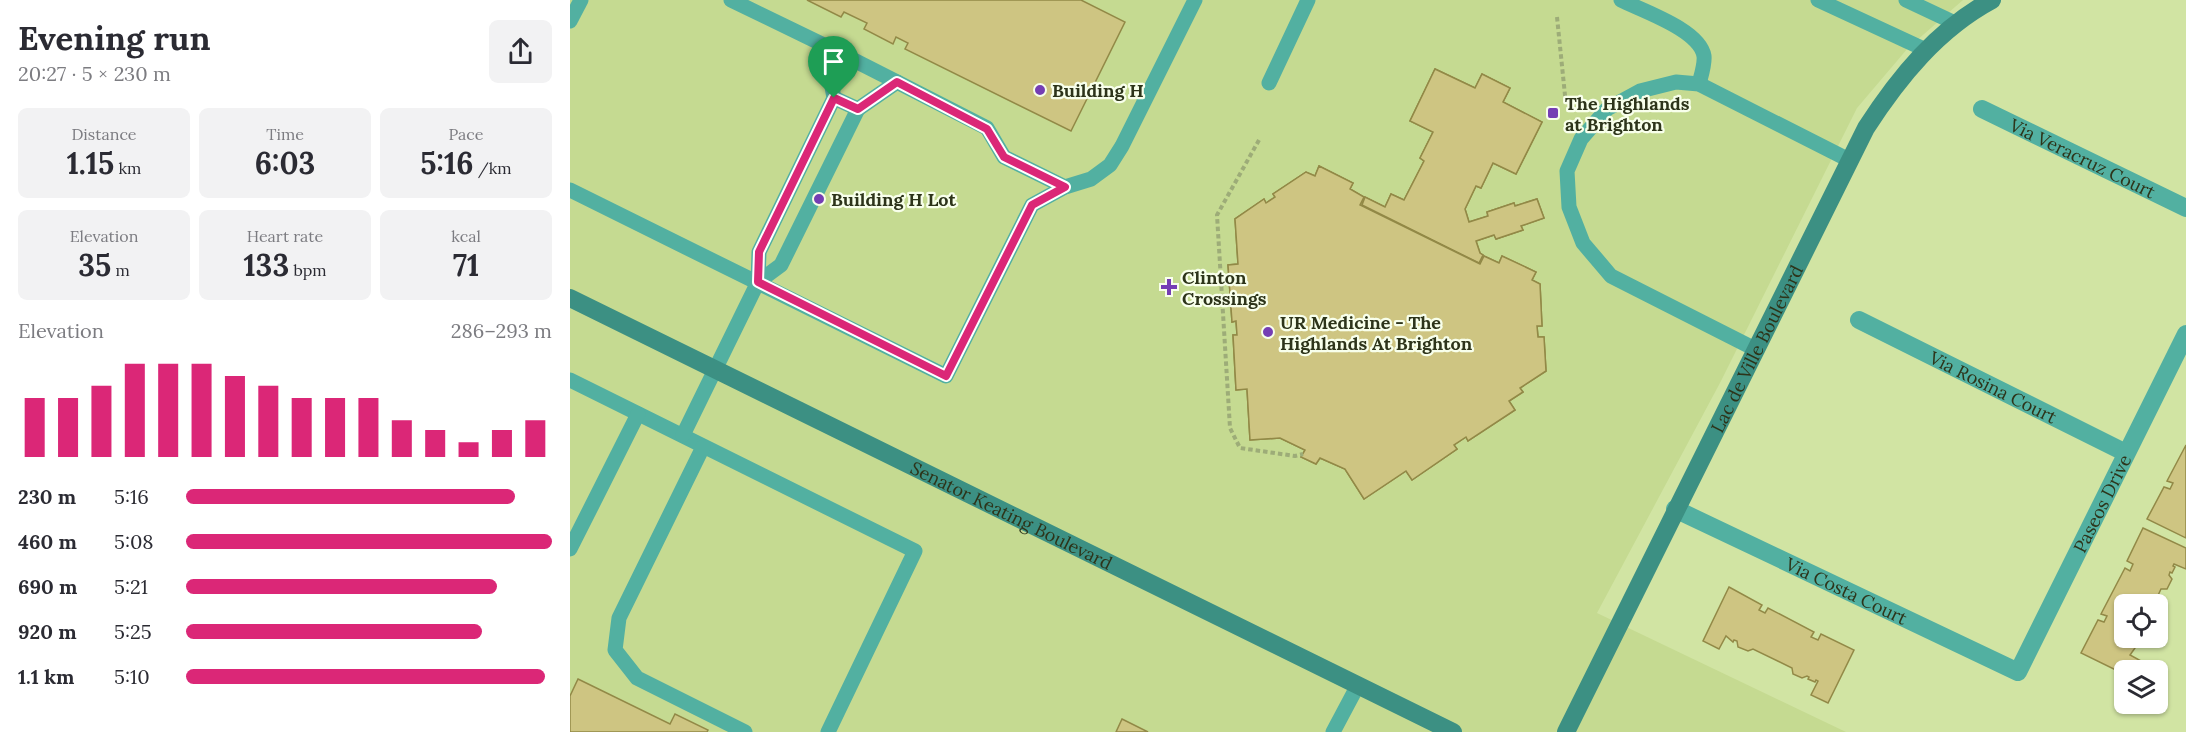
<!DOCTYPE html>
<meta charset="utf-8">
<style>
:root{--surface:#fff;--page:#f2f2f3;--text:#2b2b33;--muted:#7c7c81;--accent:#db2777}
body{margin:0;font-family:Lora,serif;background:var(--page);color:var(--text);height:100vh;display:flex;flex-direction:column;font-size:22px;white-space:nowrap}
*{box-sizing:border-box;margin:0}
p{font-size:20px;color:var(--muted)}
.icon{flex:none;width:33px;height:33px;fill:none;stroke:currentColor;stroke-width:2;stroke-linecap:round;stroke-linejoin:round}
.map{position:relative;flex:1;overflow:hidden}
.details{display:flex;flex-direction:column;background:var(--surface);width:570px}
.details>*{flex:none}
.fabs{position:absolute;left:1544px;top:594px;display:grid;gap:12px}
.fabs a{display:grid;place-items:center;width:54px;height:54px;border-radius:9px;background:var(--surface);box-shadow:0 2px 4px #0004;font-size:30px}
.pin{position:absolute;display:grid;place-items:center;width:51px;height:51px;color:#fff;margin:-62px -26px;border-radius:50% 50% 50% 0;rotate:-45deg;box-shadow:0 0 6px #0007}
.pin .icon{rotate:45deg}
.round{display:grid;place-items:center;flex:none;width:63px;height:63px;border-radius:9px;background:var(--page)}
.head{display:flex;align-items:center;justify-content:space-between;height:102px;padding:0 18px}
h1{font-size:33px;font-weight:800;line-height:45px}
.figures{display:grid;grid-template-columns:repeat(3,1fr);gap:9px;height:102px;padding:6px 18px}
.figures div{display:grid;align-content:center;border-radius:9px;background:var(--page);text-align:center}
.figures b{font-size:30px;font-weight:800}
.figures small{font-size:16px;font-weight:400}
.figures p{font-size:16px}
.chart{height:168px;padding:12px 18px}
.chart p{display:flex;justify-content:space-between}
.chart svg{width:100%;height:108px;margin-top:6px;stroke:var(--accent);stroke-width:6}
ul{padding:0 18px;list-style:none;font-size:20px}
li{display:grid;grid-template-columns:96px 72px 1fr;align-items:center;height:45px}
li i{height:15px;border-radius:8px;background:var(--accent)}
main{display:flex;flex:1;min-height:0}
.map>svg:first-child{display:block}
.built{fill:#c5da91}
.building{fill:#cec582;stroke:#928947;stroke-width:1.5;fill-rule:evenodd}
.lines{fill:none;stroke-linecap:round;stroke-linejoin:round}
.path{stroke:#9dac78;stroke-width:4;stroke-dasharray:4.5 3;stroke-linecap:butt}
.lane{stroke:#52b0a1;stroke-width:15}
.street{stroke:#52b0a1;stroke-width:18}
.secondary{stroke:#3c9083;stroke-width:18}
.route-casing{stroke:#fff;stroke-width:12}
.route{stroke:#db2777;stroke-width:8}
.poi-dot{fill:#753eb4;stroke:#f8ffeb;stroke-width:2}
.labels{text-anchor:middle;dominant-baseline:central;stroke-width:4.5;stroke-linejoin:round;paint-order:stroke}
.poi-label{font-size:18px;font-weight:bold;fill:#2d341a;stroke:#f8ffeb;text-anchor:start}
.street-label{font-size:18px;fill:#2d341a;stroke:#f8ffeb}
</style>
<main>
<section class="details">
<div class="head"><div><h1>Evening run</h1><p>20:27 · 5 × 230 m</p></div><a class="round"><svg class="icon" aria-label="share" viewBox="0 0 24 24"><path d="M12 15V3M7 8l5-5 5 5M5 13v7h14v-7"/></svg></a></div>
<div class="figures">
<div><p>Distance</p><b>1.15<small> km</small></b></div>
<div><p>Time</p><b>6:03</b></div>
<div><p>Pace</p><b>5:16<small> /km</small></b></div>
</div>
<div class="figures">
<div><p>Elevation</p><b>35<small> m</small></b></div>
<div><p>Heart rate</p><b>133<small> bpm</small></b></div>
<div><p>kcal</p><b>71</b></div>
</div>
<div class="chart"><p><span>Elevation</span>286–293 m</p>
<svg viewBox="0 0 160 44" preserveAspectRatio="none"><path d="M5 44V20M15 44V20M25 44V15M35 44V6M45 44V6M55 44V6M65 44V11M75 44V15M85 44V20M95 44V20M105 44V20M115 44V29M125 44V33M135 44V38M145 44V33M155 44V29"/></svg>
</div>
<ul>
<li><b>230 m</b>5:16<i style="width:90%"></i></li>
<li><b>460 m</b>5:08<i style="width:100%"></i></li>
<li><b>690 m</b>5:21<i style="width:85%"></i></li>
<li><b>920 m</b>5:25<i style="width:81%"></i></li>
<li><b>1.1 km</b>5:10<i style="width:98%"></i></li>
</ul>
</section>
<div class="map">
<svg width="1616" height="732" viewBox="0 0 1616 732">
<rect width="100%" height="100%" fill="#d1e4a3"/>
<path class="built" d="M0,0H1393L1338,48L1287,108L1151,381L1027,613L1276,732H0Z"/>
<g class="building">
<path d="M237,0H511L555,22L501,131L335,49L338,43L326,37L323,44L294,29L297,23L274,12L271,17Z"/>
<path d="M865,69L905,88L912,74L940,88L933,102L972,122L946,174L923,163L911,188L906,186L895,209L899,222L918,216L917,212L944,203L945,206L967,199L974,218L951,226L953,230L926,239L924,235L906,241L910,253L913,255L909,263L792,205L795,197L815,207L821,194L834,200L854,161L850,158L863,132L840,121Z"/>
<path d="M865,69L905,88L912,74L940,88L933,102L972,122L946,174L923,163L911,188L906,186L895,209L899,222L918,216L917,212L944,203L945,206L967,199L974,218L951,226L953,230L926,239L924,235L906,241L910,253L913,255L909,263L792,205L795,197L815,207L821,194L834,200L854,161L850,158L863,132L840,121Z"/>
<path d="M749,166L783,183L780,189L794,197L790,205L910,264L914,256L929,263L932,256L966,272L962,280L970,284L972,326H967L968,337H974L976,371L950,388L953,392L939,401L945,410L898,441L896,437L884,445L887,449L842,480L836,471L794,499L775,469L750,458L746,464L731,457L735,450L710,438L680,440L677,389L666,390L663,335H667L666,321L662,322L658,265L668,264L665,219L694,199L696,203L705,197L703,194L736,172L745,176ZM741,235L750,240L741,258L771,273L767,282L801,299L805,290L833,303L828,312L863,329L867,320L897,335L906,317L915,322L917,349L902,359L898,353L815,408L810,400L786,416L780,407L755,395L743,396L742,367L731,368L726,268H720L719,251Z"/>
<path d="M749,166L783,183L780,189L794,197L790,205L910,264L914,256L929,263L932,256L966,272L962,280L970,284L972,326H967L968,337H974L976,371L950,388L953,392L939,401L945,410L898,441L896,437L884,445L887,449L842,480L836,471L794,499L775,469L750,458L746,464L731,457L735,450L710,438L680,440L677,389L666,390L663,335H667L666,321L662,322L658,265L668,264L665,219L694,199L696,203L705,197L703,194L736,172L745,176Z"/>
<path d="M1616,445V538L1577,519L1594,487L1600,489L1603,483L1597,481Z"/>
<path d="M1573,528L1616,548V569L1604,564L1603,566L1605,567L1602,573L1600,572L1599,575L1602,579L1597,589H1591L1584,604H1554V638H1573L1570,643L1565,645V648L1560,655L1573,662L1569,670H1554V674L1511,653L1528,620L1534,622L1537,616L1531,614L1555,568L1560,571L1563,564L1557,561Z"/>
<path d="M1159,587L1192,605L1189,610L1195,613L1198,608L1244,632L1241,637L1248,640L1251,634L1284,650L1258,703L1241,695L1248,681L1246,680L1245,682L1238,679L1239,677L1237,676L1232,678L1223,674L1222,668L1183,649L1178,651L1168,647L1167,641L1164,640L1163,642L1156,636L1149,649L1133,641Z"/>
<path d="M8,679L100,724L105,714L138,730L137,732H0V696Z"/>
<path d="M552,719L578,732H546Z"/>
</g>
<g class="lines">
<g class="path">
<path d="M987,17L996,105"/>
<path d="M689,140L647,215L660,428L670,448L725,456L733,454"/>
</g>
<g class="lane">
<path d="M161,0L260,48V76L264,98L288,109L327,82L417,128L434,157L495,187"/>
<path d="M1051,0C1073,11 1130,30 1134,56C1135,64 1131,76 1129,84"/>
<path d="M1248,0L1356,50"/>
<path d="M1336,0L1387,24"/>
<path d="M0,21L11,0"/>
<path d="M260,48L327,82"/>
<path d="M699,83L738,0"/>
<path d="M0,190L376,376L462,205L495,187L521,179L540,165L552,146L625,0"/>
<path d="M188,282L211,265L288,109"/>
<path d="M1185,349L1041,276L1013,243L999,207L997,171L1011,139L1037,109L1070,91L1106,82L1129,84L1279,160"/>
<path d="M0,380L345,551L258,732"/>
<path d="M113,435L188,282L189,252L264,98"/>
<path d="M133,447L49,618L45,650L67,678L175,732"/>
<path d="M0,549L68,414"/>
<path d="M763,732L788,685"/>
</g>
<g class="street">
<path id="s1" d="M1412,109L1616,208"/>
<path id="s2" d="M1289,320L1556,453"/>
<path id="s3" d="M1105,509L1448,672L1616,334"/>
</g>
<g class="secondary">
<path id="s4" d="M0,298L883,732"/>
<path id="s5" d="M996,732L1296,128C1329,77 1368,29 1422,0"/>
</g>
</g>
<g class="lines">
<defs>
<path id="route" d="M327,82L417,129L434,157L495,187L462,205L376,376L188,282L189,252L264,98L288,109Z"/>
</defs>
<use href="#route" class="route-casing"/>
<use href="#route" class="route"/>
</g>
<g class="poi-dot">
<circle cx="470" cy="90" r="6"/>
<rect x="977" y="107" width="12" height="12" rx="3"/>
<circle cx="249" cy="199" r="6"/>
<path d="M596 278h6v6h6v6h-6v6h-6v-6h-6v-6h6z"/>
<circle cx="698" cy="332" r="6"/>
</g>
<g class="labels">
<g class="poi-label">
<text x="482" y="90">Building H</text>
<text x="995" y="103">The Highlands<tspan x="995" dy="21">at Brighton</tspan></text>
<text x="261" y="199">Building H Lot</text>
<text x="612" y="277">Clinton<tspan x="612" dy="21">Crossings</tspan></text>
<text x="710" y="322">UR Medicine - The<tspan x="710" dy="21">Highlands At Brighton</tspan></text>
</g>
<g class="street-label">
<text stroke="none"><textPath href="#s1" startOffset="112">Via Veracruz Court</textPath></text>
<text stroke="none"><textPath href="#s5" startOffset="428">Lac de Ville Boulevard</textPath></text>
<text stroke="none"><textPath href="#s2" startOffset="150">Via Rosina Court</textPath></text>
<text stroke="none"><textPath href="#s3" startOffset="568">Paseos Drive</textPath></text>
<text stroke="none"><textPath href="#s4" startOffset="492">Senator Keating Boulevard</textPath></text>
<text stroke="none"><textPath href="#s3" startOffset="190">Via Costa Court</textPath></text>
</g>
</g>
</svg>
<div class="fabs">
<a><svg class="icon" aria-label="locate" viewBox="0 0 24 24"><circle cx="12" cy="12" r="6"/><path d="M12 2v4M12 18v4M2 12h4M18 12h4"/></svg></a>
<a><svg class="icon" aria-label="layers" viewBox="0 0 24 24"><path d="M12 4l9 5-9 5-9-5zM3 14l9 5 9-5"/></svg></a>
</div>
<div class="pin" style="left:264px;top:98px;background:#1e9e55"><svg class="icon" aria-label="arrive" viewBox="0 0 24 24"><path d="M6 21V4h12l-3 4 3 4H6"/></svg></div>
</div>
</main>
